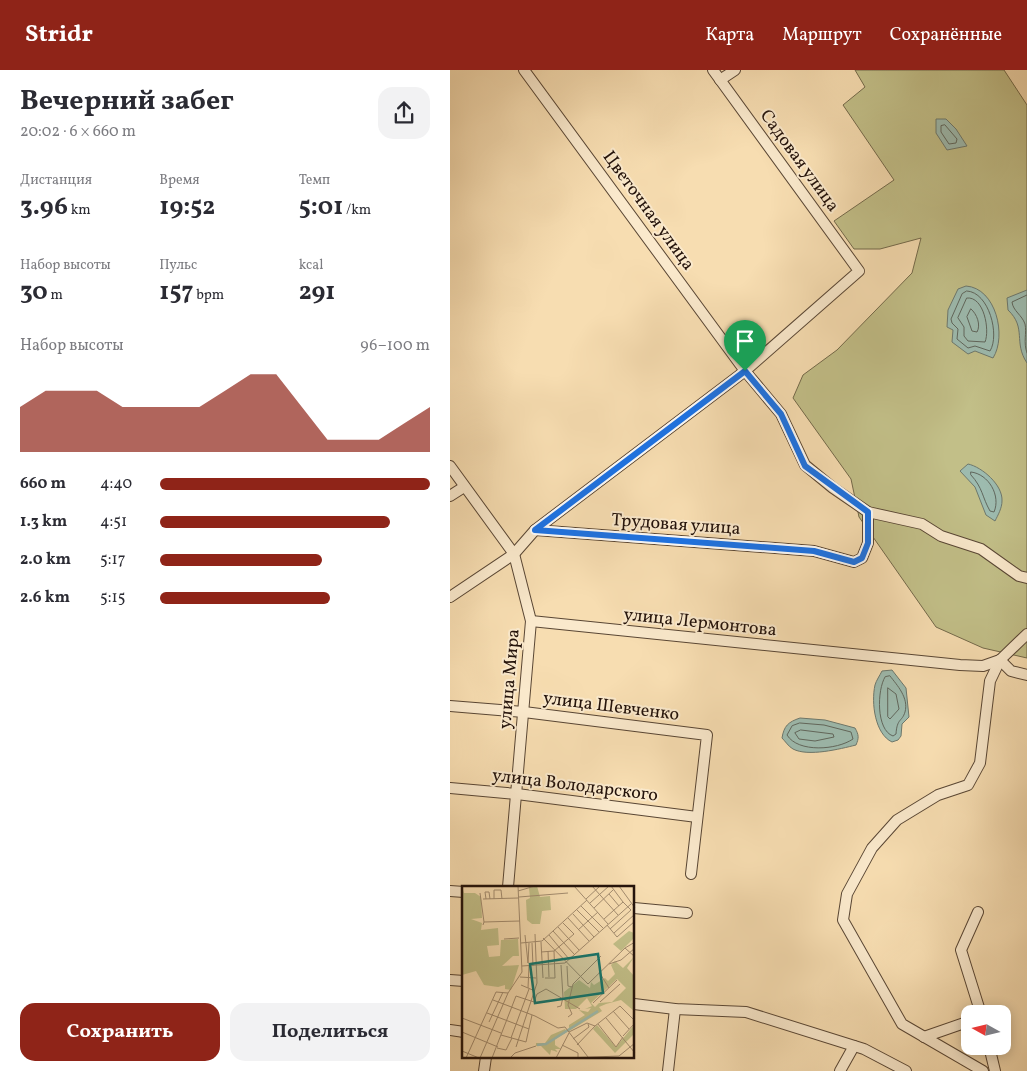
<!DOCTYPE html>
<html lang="ru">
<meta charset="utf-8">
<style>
:root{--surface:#fff;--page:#f2f2f3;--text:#2b2b33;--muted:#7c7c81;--accent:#8f2418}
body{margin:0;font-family:Vollkorn,serif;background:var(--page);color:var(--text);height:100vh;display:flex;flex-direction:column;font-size:19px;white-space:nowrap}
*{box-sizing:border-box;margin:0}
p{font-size:16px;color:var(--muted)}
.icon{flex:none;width:28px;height:28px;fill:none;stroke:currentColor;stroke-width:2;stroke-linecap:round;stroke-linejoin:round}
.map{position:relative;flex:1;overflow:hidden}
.sheet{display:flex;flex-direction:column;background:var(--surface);width:450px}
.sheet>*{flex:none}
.needle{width:32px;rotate:278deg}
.fabs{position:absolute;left:511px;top:935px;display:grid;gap:10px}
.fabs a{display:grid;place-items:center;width:50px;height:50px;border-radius:10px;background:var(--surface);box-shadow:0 2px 12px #0003;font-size:25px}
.pin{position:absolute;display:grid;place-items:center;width:42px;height:42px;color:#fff;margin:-51px -21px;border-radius:50% 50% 50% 0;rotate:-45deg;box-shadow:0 0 5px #0007}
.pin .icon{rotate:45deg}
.round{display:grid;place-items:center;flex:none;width:52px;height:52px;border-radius:15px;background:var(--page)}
.overview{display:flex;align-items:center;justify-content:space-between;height:85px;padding:0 20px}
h1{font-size:28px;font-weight:700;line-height:38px}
.stats{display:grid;grid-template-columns:repeat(3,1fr);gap:8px;height:85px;padding:5px 20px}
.stats div{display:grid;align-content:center}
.stats b{font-size:25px;font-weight:700}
.stats small{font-size:14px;font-weight:400}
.stats p{font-size:14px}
.chart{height:140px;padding:10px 20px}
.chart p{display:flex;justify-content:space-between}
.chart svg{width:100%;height:90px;margin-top:5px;fill:var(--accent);opacity:.7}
.button{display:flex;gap:10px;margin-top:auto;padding:10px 20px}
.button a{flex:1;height:58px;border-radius:15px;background:var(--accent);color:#fff;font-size:20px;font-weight:700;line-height:58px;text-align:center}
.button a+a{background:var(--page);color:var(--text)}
ul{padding:0 20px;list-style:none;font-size:16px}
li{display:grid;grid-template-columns:80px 60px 1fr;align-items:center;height:38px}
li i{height:12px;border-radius:6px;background:var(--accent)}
header{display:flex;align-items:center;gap:30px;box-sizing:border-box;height:70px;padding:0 25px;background:var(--accent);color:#fff}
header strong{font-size:24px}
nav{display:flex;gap:28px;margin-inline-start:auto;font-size:18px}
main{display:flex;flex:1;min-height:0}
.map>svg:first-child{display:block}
.green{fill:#c2bf88;stroke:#73694a}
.water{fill:#9dbbaf;stroke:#6d786d}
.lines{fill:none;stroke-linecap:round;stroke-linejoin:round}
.shore{stroke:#60675d;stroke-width:1}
.minor-casing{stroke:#594634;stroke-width:12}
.minor{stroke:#fae9cc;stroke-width:10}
.route-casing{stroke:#fff;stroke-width:10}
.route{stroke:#1a73e8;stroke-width:6}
.labels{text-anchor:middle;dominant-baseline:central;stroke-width:4;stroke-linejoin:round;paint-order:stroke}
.street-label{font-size:18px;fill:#24130b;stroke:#fae9cc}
.inset-river{fill:none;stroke:#9dbbaf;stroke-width:2.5}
.inset-road{fill:none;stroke:#a38c6f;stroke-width:1}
.view{fill:#0f766e;fill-opacity:0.15;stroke:#0f766e;stroke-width:2.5}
.inset-edge{fill:none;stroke:#24130b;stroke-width:2.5}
</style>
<header>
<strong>Stridr</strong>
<nav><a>Карта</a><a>Маршрут</a><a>Сохранённые</a></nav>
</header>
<main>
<section class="sheet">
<div class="overview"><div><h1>Вечерний забег</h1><p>20:02 · 6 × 660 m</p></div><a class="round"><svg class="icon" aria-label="share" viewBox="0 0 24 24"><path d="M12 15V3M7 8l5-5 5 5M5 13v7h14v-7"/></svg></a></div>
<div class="stats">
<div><p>Дистанция</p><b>3.96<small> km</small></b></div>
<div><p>Время</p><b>19:52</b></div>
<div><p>Темп</p><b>5:01<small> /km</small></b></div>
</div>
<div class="stats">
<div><p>Набор высоты</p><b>30<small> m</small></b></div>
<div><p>Пульс</p><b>157<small> bpm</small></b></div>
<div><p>kcal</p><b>291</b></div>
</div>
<div class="chart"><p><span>Набор высоты</span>96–100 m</p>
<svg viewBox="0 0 160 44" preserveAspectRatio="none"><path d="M0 44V22L10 14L20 14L30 14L40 22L50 22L60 22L70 22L80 14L90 6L100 6L110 22L120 38L130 38L140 38L150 30L160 22V44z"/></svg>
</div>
<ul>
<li><b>660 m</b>4:40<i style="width:100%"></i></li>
<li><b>1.3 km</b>4:51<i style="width:85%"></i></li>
<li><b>2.0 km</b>5:17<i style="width:60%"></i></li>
<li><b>2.6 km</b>5:15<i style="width:63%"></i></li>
</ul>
<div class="button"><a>Сохранить</a><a>Поделиться</a></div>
</section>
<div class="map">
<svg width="577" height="1001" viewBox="0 0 577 1001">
<rect width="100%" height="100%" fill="#f7ddb1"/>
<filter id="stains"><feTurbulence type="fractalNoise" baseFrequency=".004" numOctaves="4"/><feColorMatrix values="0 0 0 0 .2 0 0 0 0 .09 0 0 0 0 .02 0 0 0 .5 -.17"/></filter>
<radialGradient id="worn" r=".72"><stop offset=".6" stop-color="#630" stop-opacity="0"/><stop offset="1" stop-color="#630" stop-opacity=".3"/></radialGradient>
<path class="green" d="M405,0H554L577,35V588L533,578L486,557L409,447L401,409L343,328L353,305L387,280L462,203L471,168L430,179H404L384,151L444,110L393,35L415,17Z"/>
<g class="water">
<path d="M486,49H496L506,59L517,76L497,80L486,63Z"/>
<path d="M516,216C546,218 557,266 543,288L525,281L518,284L502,272L503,260L497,257L498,240L508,219Z"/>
<path d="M577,220V293C563,272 577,258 558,240L557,228Z"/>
<path d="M518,394C532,397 553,415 552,431C552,438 548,445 545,451L536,445L525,417L510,401Z"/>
<path d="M442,600L456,618L459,647L452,654L451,666L448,670L442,672C425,664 421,633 425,615C426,611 430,605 432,601Z"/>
<path d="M350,648L375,650L405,658C409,665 409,668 406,675C390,679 358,687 343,679C339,677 335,671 332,668C334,656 338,652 350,648Z"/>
</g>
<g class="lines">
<g class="shore">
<path d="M495,55L507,69L506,73L499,74L491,62V56Z"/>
<path d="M517,221C539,222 550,265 540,281L525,276L518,278L507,269L508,259L502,253L501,249L512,224Z"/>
<path d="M577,225L562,232C563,241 572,245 575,254C577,263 573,272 577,283"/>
<path d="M517,228C534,226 540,260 535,272L518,271L514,266V257L508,248Z"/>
<path d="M521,239C527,244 531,255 527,262L522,261L517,247Z"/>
<path d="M521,402C539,404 551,426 544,442L540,441C532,427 533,418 521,405Z"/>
<path d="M440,606C447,615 459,628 455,642C452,652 447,648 446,664L443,666C426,660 427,620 435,607Z"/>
<path d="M438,618L446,624L449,639L440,649L438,647Z"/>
<path d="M350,653L374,655L401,662L403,669C387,680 348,683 337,665L342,656Z"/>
<path d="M351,660L383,664L384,667L365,671L349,669L345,663Z"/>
</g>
<defs>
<g id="minor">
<path d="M74,0L295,301L331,344L355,395L383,418L418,442L472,454L491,466L531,479L569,506L577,508"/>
<path d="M270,10L285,0"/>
<path d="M0,396L64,484L81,551L58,817"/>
<path d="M0,426L14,417"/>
<path d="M85,460L364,481L404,492L412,488L418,473V442"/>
<path d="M0,527L64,484L85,460L295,301L409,201L263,0"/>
<path d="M81,551L510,595L533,596L550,590"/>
<path d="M550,590L561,601L577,605"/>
<path d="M0,636L74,642L257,665L241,804"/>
<path d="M0,718L67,724L247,747"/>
<path d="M0,821L14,822"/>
<path d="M184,838L237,843"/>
<path d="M528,842L511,880L531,944"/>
<path d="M0,910L14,911"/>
<path d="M184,934L225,939L296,942L414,979L456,1001"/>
<path d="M0,960L14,962"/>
<path d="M474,967L520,951"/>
<path d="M539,976L545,1001"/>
<path d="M34,1001L36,987"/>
<path d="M218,1001L225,939"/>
<path d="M390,1001L404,976"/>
<path d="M533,1001L452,954L393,850L397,824L422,778L447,750L488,725L518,715L530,693L540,611L550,590L577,564"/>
</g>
</defs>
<use href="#minor" class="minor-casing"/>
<use href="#minor" class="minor"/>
</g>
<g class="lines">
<defs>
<path id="route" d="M295,301L331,344L355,396L418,442V473L412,488L404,492L364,481L85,460Z"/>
</defs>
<use href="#route" class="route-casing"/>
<use href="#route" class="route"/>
</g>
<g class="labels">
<g class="street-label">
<text transform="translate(349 91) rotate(54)">Садовая улица</text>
<text transform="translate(198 141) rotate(54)">Цветочная улица</text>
<text transform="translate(226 455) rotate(4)">Трудовая улица</text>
<text transform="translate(250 553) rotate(6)">улица Лермонтова</text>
<text transform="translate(60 609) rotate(-85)">улица Мира</text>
<text transform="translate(161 637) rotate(7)">улица Шевченко</text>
<text transform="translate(125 716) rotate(7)">улица Володарского</text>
</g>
</g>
<g transform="translate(12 816)">
<rect width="172" height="172" fill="#f7ddb1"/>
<path d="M0,0L2,7H13L19,11L20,32L9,33L20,37L19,44L36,42L37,59L25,60L27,71L38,70L39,54L56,53L57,70H51L40,80L57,79L49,104L43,103V99L36,101L22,99L14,85L0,89ZM75,0L78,11L88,10L89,24L80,25L78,38H70L65,34L64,14L68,12L67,2ZM167,45L172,47V52L159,65L151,58ZM172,71L165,82L172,90V125L159,114L144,118L137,121L140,125L107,145V139L123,129L117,124L126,126L129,122L123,123L130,120L125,112L114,123H103L102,106L117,94L128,102L129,96L132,99L143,92L146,95L153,88L149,79L153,75L161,82ZM155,93L164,102L150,116L137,117L133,121L129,117ZM135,139L154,161L172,139V148L153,167L131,143ZM103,143L105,146L93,153V159L99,163H93L96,166L89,164L88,169L79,160H74V157H83L89,149Z" fill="#c2bf88" fill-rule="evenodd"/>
<path class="inset-river" d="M75,159L84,158L136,125"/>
<path class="inset-road" d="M112,0L146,38M130,0L156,29M149,0L161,16M157,0L173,22M56,5L73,0M18,7L22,36M147,8L157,20M57,11L106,7M21,13L56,12M24,13L23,6H27L28,13M32,13V4H39L40,13M124,13L138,0M128,17L147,0M119,20L141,42M132,22L151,4M115,24L137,46M111,28L132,51M106,32L127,55M142,33L161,16L169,24L148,43M21,39L22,36L58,35M145,39L155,51L173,35M96,41L117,64M116,44L136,26M91,45L112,68M152,47L173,28M63,49L66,77M87,49L107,73M81,52L126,98L163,62M42,53L57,52M79,56L81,92M173,56L163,62L173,71M59,57L80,55L125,14M70,57L71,80M86,65L87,91M79,66L92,65L112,48L101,37M66,77L67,57M147,78L159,74L173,62M60,80L103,77L169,18M105,80L106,100L110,101M137,86L147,102M58,91L74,92M83,92H93L92,65M59,99L73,105M66,102L67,80M31,114L73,130L96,142L103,141L126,171M138,116L158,98M131,117L155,94M95,121L99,120L101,111L99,79M151,125L167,143M25,127L67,143M106,131L110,128L106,119L111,98L139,70M0,132L39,147M144,132L173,167M27,136L41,106M136,138L154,161L161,151M0,146L36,161M107,146L125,137L133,140L158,120L173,135M39,149L64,156L70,129M161,150L173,137M49,152L67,103M111,153L127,141L126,138M100,159L116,167V172M115,159L133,140M54,161L75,97L73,48M35,162L44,164L50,152M0,165L17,172M4,172L34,106L46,107M18,172L46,107L60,86L56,0M30,172L54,110L72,116L75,108L84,103L118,123M48,172L53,167L74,160M94,172L107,147M105,172L157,170L173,157"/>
<path class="view" d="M136,68L141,107L73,117L68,78Z"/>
<rect width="172" height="172" class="inset-edge"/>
</g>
<rect width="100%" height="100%" filter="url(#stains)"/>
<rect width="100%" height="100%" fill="url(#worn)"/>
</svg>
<div class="fabs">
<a><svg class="needle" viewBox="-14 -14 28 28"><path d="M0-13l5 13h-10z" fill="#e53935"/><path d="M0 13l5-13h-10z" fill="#7c7c81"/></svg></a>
</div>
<div class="pin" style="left:295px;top:301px;background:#1e9e55"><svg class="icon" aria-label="arrive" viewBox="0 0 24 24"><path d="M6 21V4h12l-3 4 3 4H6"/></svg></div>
</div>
</main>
